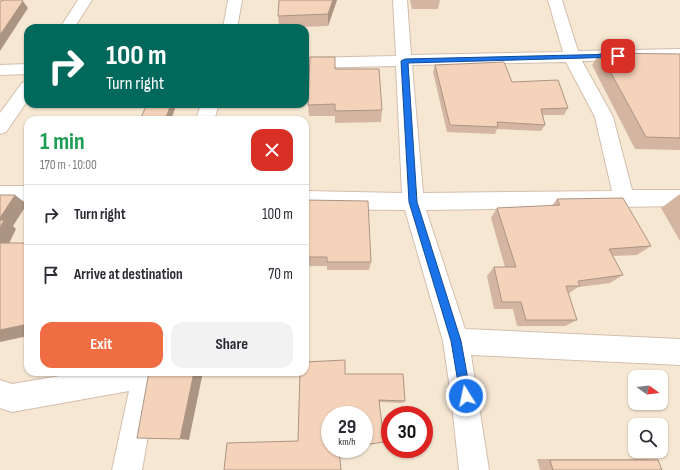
<!DOCTYPE html>
<html lang="en">
<head>
<meta charset="utf-8">
<style>
  body { margin:0; font-family:"Sofia Sans Condensed",sans-serif; background:#f2f2f3; color:#2b2b33; height:100vh; display:flex; flex-direction:column; font-size:15px; white-space:nowrap }
  * { box-sizing:border-box; margin:0 }
  p { font-size:13px; color:#7c7c81 }
  .icon { flex:none; width:22px; height:22px; fill:none; stroke:currentColor; stroke-width:2; stroke-linecap:round; stroke-linejoin:round }
  .map { position:relative; flex:1; overflow:hidden }
  .side { position:absolute; left:24px; top:116px; width:285px; height:260px; display:flex; flex-direction:column; background:#fff; border-radius:12px; box-shadow:0 1px 3px #0004 }
  .side>* { flex:none }
  .banner { position:absolute; left:24px; top:24px; width:285px; height:84px; border-radius:12px; box-shadow:0 1px 3px #0004; background:#00695c; color:#fff; overflow:hidden }
  .needle { width:26px; rotate:104deg }
  .fabs { position:absolute; left:628px; top:370px; display:grid; gap:8px }
  .fabs a { display:grid; place-items:center; width:40px; height:40px; border-radius:8px; background:#fff; box-shadow:0 1px 3px #0004; font-size:20px }
  .speed { position:absolute; left:321px; top:406px; display:flex; gap:8px; font-size:20px; font-weight:700; text-align:center }
  .speed>* { display:grid; place-content:center; width:52px; height:52px; border-radius:50%; background:#fff; box-shadow:0 1px 3px #0004; line-height:1 }
  .speed small { font-size:10px; font-weight:400 }
  .speed .limit { border:6px solid #d22; background:#fff; color:#111 }
  .pin { position:absolute; display:grid; place-items:center; width:34px; height:34px; color:#fff; margin:-17px; border-radius:8px; box-shadow:0 2px 6px #0006 }
  .me { position:absolute; width:44px; margin:-22px; rotate:350deg; stroke-linejoin:round; filter:drop-shadow(0 0 3px #0008) }
  .turn { display:flex; align-items:center; gap:14px; height:84px; padding:0 16px; font-size:18px }
  .turn .icon { width:52px; height:52px; stroke-width:2.5 }
  .turn b { display:block; font-size:28px; line-height:34px }
  .round { display:grid; place-items:center; flex:none; width:42px; height:42px; border-radius:12px; background:#f2f2f3 }
  .overview { display:flex; align-items:center; justify-content:space-between; height:68px; padding:0 16px }
  h1 { font-size:24px; font-weight:700; line-height:30px; color:#1e9e55 }
  .cta { display:flex; gap:8px; margin-top:auto; padding:8px 16px }
  .cta a { flex:1; height:46px; border-radius:12px; background:#f06c42; color:#fff; font-size:16px; font-weight:700; line-height:46px; text-align:center }
  .cta a+a { background:#f2f2f3; color:#2b2b33 }
  ul { padding:0; list-style:none }
  li { display:flex; align-items:center; gap:12px; height:60px; padding:0 16px; border-top:1px solid #e1e1e2 }
  li div { flex:1 }
  li b { display:block; font-size:15px }
  li em { font-style:normal }
  .map>svg:first-child { display:block }
  .residential { fill:#f6e7d3; fill-rule:evenodd }
  .lines { fill:none; stroke-linecap:round; stroke-linejoin:round }
  .minor-casing { stroke:#d3bead; stroke-width:2 }
  .minor { fill:#fff; fill-rule:evenodd }
  .wall { fill:#d3b5a1 }
  .shaded-wall { fill:#ac9483 }
  .building { fill:#f5d3bb; stroke:#ac9483 }
  .route { fill:#1a73e8; stroke:#114b97 }
</style>
</head>
<body>
<div class="map">
<svg width="680" height="470" viewBox="0 0 680 470">
  <rect width="100%" height="100%" fill="#fef5e5"/>
  <!-- residential -->
  <path class="residential" d="M 0,0 L 680,0 L 680,470 L 0,470 ZM 28,28 L 305,28 L 305,104 L 28,104 ZM 28,120 L 305,120 L 305,372 L 28,372 ZM 635,377 L 661,377 L 661,403 L 635,403 ZM 330,415 L 364,415 L 364,449 L 330,449 ZM 390,415 L 424,415 L 424,449 L 390,449 ZM 635,425 L 661,425 L 661,451 L 635,451 Z"/>
  <g class="lines">
    <defs>
      <g id="minor">
        <path d="M 78,0 L 92,0 L 74,28 L 60,28 Z"/>
        <path d="M 228,0 L 242,0 L 237,28 L 223,28 Z"/>
        <path d="M 393,0 L 407,0 L 411,55 L 563,52 L 548,0 L 562,0 L 578,51 L 680,49 L 680,59 L 582,61 L 613,117 L 632,190 L 680,190 L 680,206 L 426,210 L 465,329 L 680,339 L 680,365 L 471,355 L 489,470 L 459,470 L 451,396 L 443,341 L 405,210 L 305,209 L 305,191 L 402,193 L 396,66 L 305,68 L 305,58 L 396,56 ZM 566,62 L 595,117 L 612,191 L 423,193 L 412,65 Z"/>
        <path d="M 28,64 L 28,74 L 0,75 L 0,65 Z"/>
        <path d="M 28,81 L 28,100 L 6,132 L 0,134 L 0,113 L 22,83 Z"/>
        <path d="M 201,104 L 219,104 L 214,120 L 196,120 Z"/>
        <rect x="0" y="186" width="28" height="16"/>
        <path d="M 84,372 L 159,372 L 142,470 L 112,470 L 129,391 L 12,412 L 0,408 L 0,380 L 12,384 Z"/>
      </g>
    </defs>
    <!-- minor casing -->
    <use href="#minor" class="minor-casing"/>
    <!-- minor -->
    <use href="#minor" class="minor"/>
  </g>
  <!-- wall -->
  <g class="wall">
    <path d="M 337,0 L 328,26 L 279,28 L 278,16 Z"/>
    <path d="M 410,0 L 440,0 L 438,9 L 412,9 Z"/>
    <path d="M 600,53 L 680,54 L 680,150 L 635,149 L 592,65 Z"/>
    <path d="M 435,65 L 512,82 L 568,108 L 564,115 L 543,115 L 545,125 L 541,131 L 497,129 L 495,134 L 447,132 L 433,72 Z"/>
    <path d="M 335,69 L 382,110 L 381,122 L 335,123 L 335,116 L 309,116 L 308,105 Z"/>
    <path d="M 680,194 L 680,241 L 661,208 Z"/>
    <path d="M 557,199 L 651,246 L 637,255 L 613,256 L 623,275 L 610,283 L 578,287 L 568,294 L 577,320 L 565,326 L 517,326 L 513,309 L 494,309 L 487,276 L 494,267 L 505,267 L 491,218 L 497,208 L 552,206 Z"/>
    <path d="M 305,200 L 371,262 L 369,270 L 327,270 L 327,266 L 305,266 Z"/>
    <path d="M 345,374 L 405,401 L 402,403 L 379,402 L 298,441 Z"/>
    <path d="M 537,459 L 638,459 L 658,460 L 662,470 L 540,470 Z"/>
  </g>
  <!-- shaded-wall -->
  <g class="shaded-wall">
    <path d="M 333,0 L 337,0 L 328,26 L 328,14 Z"/>
    <path d="M 23,1 L 28,8 L 0,51 L 0,35 Z"/>
    <path d="M 171,104 L 175,104 L 176,106 L 171,120 L 165,120 Z"/>
    <path d="M 15,195 L 27,204 L 13,226 L 16,229 L 0,262 L 0,218 Z"/>
    <path d="M 28,324 L 28,336 L 0,342 L 0,330 Z"/>
    <path d="M 194,372 L 203,372 L 189,440 L 180,439 Z"/>
  </g>
  <!-- building -->
  <g class="building">
    <path d="M 3,0 L 22,0 L 23,1 L 0,35 L 0,1 L 2,1 Z"/>
    <path d="M 279,0 L 333,0 L 328,14 L 278,16 Z"/>
    <path d="M 600,53 L 680,54 L 680,138 L 646,137 Z"/>
    <path d="M 310,57 L 335,57 L 335,69 L 379,69 L 382,110 L 335,111 L 335,104 L 308,105 Z"/>
    <path d="M 504,62 L 512,82 L 558,80 L 568,108 L 541,109 L 545,125 L 497,122 L 498,127 L 450,125 L 435,65 Z"/>
    <path d="M 147,104 L 171,104 L 165,120 L 140,120 Z"/>
    <path d="M 0,195 L 15,195 L 0,218 Z"/>
    <path d="M 623,198 L 651,246 L 609,249 L 623,275 L 578,281 L 580,286 L 566,286 L 577,320 L 526,320 L 521,302 L 502,302 L 494,267 L 516,267 L 497,208 L 560,205 L 557,199 Z"/>
    <path d="M 305,200 L 368,201 L 371,262 L 327,262 L 327,257 L 305,257 Z"/>
    <path d="M 0,220 L 4,220 L 0,228 Z"/>
    <path d="M 0,243 L 28,243 L 28,324 L 0,330 Z"/>
    <path d="M 345,360 L 345,374 L 403,374 L 405,401 L 379,400 L 384,442 L 364,445 L 364,415 L 330,415 L 330,449 L 339,449 L 341,470 L 224,470 L 227,443 L 298,441 L 300,372 L 305,372 L 305,362 Z"/>
    <path d="M 149,372 L 194,372 L 180,439 L 137,438 Z"/>
    <path d="M 550,460 L 658,460 L 662,470 L 553,470 Z"/>
  </g>
  <!-- route -->
  <path class="route" d="M 618,54 L 621,54 L 621,57 L 408,63 L 417,202 L 461,341 L 471,396 L 470,400 L 466,401 L 461,400 L 451,341 L 409,202 L 401,61 L 405,59 Z"/>
</svg>
<div class="fabs">
<a><svg class="needle" viewBox="-14 -14 28 28"><path d="M0-13l5 13h-10z" fill="#e53935"/><path d="M0 13l5-13h-10z" fill="#7c7c81"/></svg></a>
<a><svg class="icon" aria-label="search" viewBox="0 0 24 24"><circle cx="10" cy="10" r="6"/><path d="M15 15l6 6"/></svg></a>
</div>
<div class="speed"><div>29<small>km/h</small></div><div class="limit">30</div></div>
<div class="pin" style="left:618px;top:56px;background:#d93025"><svg class="icon" aria-label="arrive" viewBox="0 0 24 24"><path d="M6 21V4h12l-3 4 3 4H6"/></svg></div>
<svg class="me" style="left:466px;top:396px" viewBox="-20 -20 40 40"><circle r="17" fill="#1a73e8" stroke="#fff" stroke-width="3"/><path d="M0-11L8 9 0 5-8 9z" fill="#fff"/></svg>
<div class="banner">
<div class="turn"><svg class="icon" aria-label="right" viewBox="0 0 24 24"><path d="M7 20v-9h11M14 6l5 5-5 5"/></svg><div><b>100 m</b>Turn right</div></div>
</div>
<section class="side">
<div class="overview"><div><h1>1 min</h1><p>170 m · 10:00</p></div><a class="round" style="background:#d93025;color:#fff"><svg class="icon" aria-label="close" viewBox="0 0 24 24"><path d="M6 6l12 12M18 6L6 18"/></svg></a></div>
<ul>
<li><svg class="icon" aria-label="right" viewBox="0 0 24 24"><path d="M7 20v-9h11M14 6l5 5-5 5"/></svg><div><b>Turn right</b></div><em>100 m</em></li>
<li><svg class="icon" aria-label="arrive" viewBox="0 0 24 24"><path d="M6 21V4h12l-3 4 3 4H6"/></svg><div><b>Arrive at destination</b></div><em>70 m</em></li>
</ul>
<div class="cta"><a>Exit</a><a>Share</a></div>
</section>
</div>
</body>
</html>
